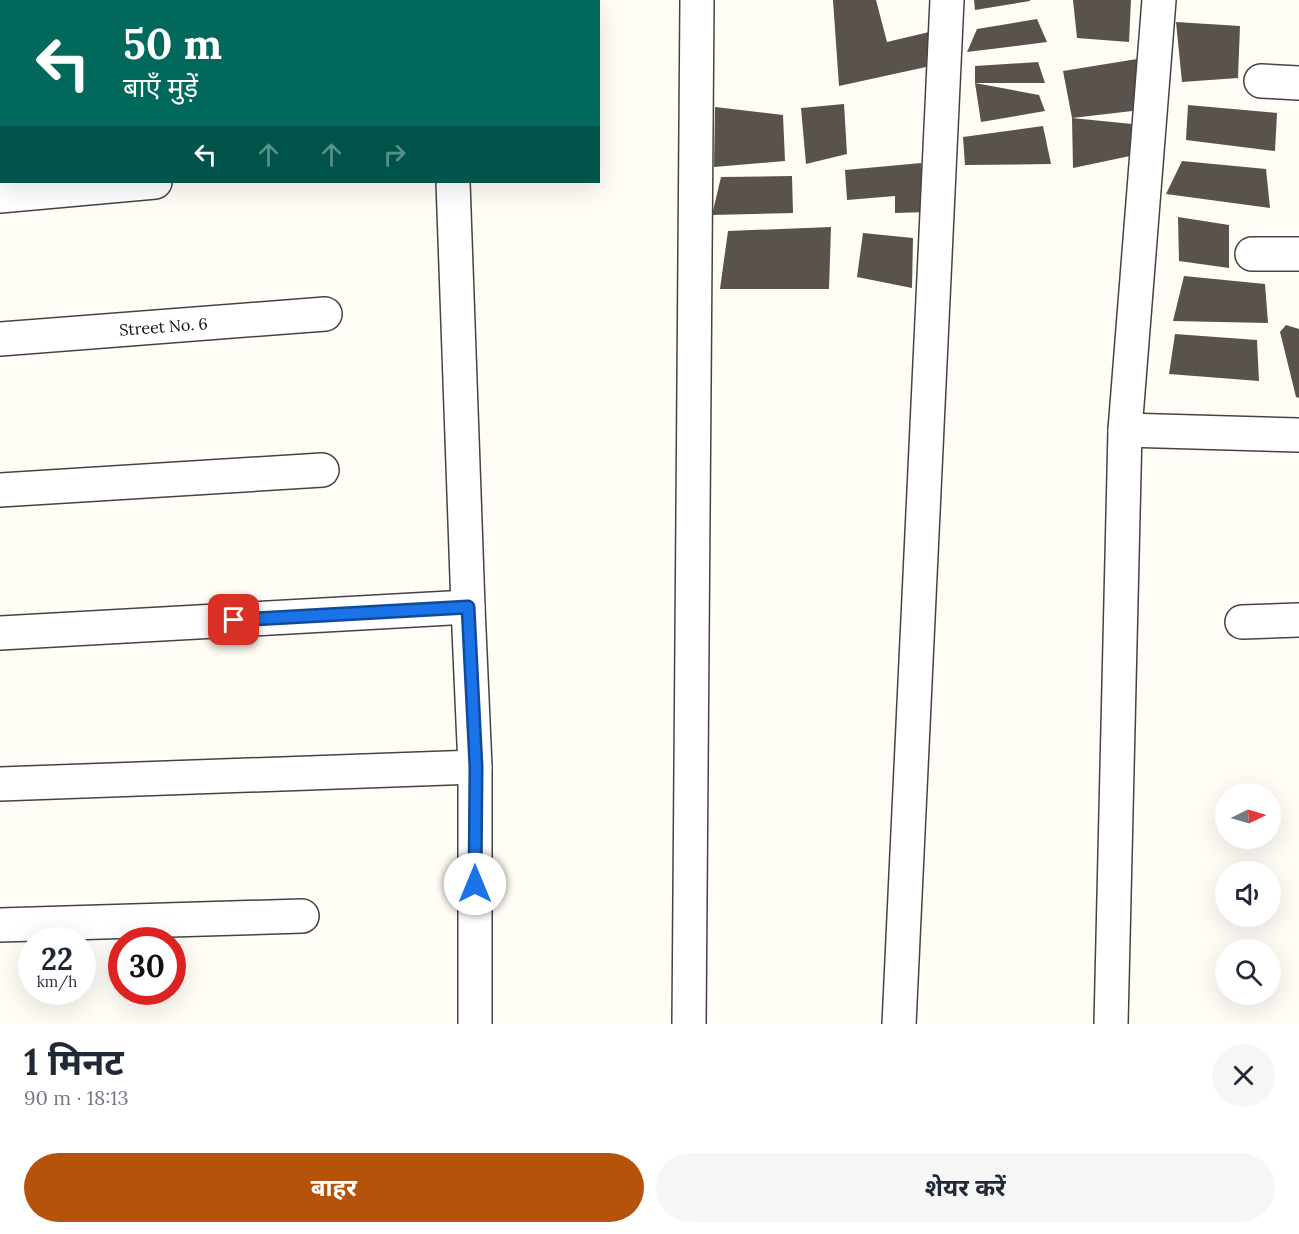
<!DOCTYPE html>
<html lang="hi">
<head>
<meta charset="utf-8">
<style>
  body { margin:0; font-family:Lora,"Noto Sans Devanagari",serif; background:#f6f6f7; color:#1f2937; height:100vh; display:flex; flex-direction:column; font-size:22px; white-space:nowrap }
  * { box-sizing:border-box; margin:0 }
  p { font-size:20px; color:#747a83 }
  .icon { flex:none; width:33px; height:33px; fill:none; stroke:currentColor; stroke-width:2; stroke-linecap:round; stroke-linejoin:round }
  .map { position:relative; height:1024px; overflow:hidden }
  .details { display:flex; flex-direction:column; background:#fff; flex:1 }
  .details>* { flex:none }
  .banner { position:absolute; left:0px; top:0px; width:600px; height:183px; box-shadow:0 6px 24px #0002; background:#00695c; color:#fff; overflow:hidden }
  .needle { width:39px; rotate:85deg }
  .fabs { position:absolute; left:1215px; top:783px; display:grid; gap:12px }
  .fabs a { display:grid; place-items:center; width:66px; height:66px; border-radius:50%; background:#fff; box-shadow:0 6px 24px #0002; font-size:30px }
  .speed { position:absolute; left:18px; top:927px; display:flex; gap:12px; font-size:30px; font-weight:700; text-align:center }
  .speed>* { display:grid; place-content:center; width:78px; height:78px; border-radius:50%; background:#fff; box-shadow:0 6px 24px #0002; line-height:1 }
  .speed small { font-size:15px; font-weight:400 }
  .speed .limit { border:9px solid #d22; background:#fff; color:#111 }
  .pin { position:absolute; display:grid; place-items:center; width:51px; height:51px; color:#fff; margin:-26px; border-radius:12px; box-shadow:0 3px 9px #0006 }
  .me { position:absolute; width:66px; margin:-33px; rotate:0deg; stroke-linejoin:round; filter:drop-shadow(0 0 4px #0008) }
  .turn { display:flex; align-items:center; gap:21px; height:126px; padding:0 24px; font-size:27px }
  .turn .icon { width:78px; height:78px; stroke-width:2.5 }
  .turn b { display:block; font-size:42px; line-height:51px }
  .lanes { display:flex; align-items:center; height:57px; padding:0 24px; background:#0003; justify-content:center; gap:30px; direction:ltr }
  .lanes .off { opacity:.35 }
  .round { display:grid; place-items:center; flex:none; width:63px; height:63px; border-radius:32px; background:#f6f6f7 }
  .head { display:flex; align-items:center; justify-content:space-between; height:102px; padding:0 24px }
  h1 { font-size:36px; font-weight:700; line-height:45px }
  .primary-button { display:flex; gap:12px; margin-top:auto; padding:12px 24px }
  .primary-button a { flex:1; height:69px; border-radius:36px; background:#b45309; color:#fff; font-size:24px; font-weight:700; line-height:69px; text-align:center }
  .primary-button a+a { background:#f6f6f7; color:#1f2937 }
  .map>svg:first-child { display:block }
  .building { fill:#5a524d }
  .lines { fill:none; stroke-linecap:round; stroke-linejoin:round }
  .minor-casing { stroke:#444; stroke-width:36 }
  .minor { stroke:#fff; stroke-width:33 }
  .route-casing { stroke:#114b97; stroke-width:15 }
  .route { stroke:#1a73e8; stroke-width:10 }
  .labels { text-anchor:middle; stroke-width:6; stroke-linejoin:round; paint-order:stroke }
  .street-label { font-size:16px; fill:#111; stroke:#fff }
</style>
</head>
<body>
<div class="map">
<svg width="1299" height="1024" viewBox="0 0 1299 1024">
  <rect width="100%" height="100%" fill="#fffdf5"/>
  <!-- building -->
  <g class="building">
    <path d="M 833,0 L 876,0 L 887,42 L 929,32 L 926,67 L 839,86 Z"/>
    <path d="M 974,0 L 1030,0 L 1030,1 L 975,10 Z"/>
    <path d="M 1073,0 L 1131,0 L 1129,42 L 1077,38 Z"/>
    <path d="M 1037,19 L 1047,42 L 967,52 L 977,29 Z"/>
    <path d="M 1176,22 L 1240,26 L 1238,78 L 1182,82 Z"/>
    <path d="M 1137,59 L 1141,110 L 1072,118 L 1063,71 Z"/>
    <path d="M 1038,62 L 1045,83 L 975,83 L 975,66 Z"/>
    <path d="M 975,83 L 1039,95 L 1045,111 L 981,122 Z"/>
    <path d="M 844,104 L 847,154 L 806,164 L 801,108 Z"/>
    <path d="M 1188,105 L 1277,113 L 1275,151 L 1186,140 Z"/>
    <path d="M 715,107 L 783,115 L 785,161 L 714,167 Z"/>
    <path d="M 1072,118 L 1132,124 L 1130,156 L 1073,168 Z"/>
    <path d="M 1043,126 L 1051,164 L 965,165 L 963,137 Z"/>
    <path d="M 1182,161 L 1266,169 L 1270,208 L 1166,194 Z"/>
    <path d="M 921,163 L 927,212 L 895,213 L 895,196 L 847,200 L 845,170 Z"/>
    <path d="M 792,176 L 793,213 L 712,215 L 721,177 Z"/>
    <path d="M 1178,217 L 1229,225 L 1229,268 L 1179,261 Z"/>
    <path d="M 831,227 L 829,289 L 720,289 L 728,231 Z"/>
    <path d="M 863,233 L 913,238 L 912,288 L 857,277 Z"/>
    <path d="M 1184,276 L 1265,284 L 1268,323 L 1173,321 Z"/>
    <path d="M 1286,325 L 1299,329 L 1299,398 L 1296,397 L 1280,332 Z"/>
    <path d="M 1175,334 L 1257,340 L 1259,381 L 1169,374 Z"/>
  </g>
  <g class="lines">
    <defs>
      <g id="minor">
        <path d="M 45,0 L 45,2"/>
        <path d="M 247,0 L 248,2"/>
        <path d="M 444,0 L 444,2"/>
        <path d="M 1261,81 L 1299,83"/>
        <path d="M 453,182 L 468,607 L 475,767 L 475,1024"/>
        <path d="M 0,196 L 155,182"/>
        <path d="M 1252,254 L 1299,254"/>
        <path id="s1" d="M 0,339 L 325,314"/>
        <path d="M 1125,430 L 1299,435"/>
        <path d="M 0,490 L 322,470"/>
        <path d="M 1242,622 L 1299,620"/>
        <path d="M 0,633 L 468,607"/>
        <path d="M 0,784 L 475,767"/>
        <path d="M 0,925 L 302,916"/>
        <path d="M 689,1024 L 697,0"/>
        <path d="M 899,1024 L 947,0"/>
        <path d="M 1111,1024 L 1125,430 L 1159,0"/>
      </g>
    </defs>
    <!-- minor casing -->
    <use href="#minor" class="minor-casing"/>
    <!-- minor -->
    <use href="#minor" class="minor"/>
  </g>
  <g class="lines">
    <defs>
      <path id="route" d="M 234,620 L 468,607 L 476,767 L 475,884"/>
    </defs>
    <!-- route casing -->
    <use href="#route" class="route-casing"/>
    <!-- route -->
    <use href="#route" class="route"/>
  </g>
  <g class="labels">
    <!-- street labels -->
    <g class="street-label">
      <text dy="6" stroke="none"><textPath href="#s1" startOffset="164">Street No. 6</textPath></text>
    </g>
  </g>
</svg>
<div class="fabs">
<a><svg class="needle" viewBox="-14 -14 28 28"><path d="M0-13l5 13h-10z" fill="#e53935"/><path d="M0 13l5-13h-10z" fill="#747a83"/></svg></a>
<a><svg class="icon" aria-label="sound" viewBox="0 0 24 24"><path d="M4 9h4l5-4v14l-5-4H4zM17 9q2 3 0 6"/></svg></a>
<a><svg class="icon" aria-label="search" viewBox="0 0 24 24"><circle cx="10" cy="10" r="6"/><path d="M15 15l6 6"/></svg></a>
</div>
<div class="speed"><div>22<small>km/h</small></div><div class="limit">30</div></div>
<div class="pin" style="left:234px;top:620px;background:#d93025"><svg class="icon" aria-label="arrive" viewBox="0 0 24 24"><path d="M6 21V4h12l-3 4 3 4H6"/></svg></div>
<svg class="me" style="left:475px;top:884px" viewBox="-20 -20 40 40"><circle r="19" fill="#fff"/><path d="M0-13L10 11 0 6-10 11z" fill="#1a73e8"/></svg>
<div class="banner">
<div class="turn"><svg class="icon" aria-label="left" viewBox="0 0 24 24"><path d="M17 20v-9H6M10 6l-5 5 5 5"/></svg><div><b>50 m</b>बाएँ मुड़ें</div></div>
<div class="lanes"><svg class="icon" aria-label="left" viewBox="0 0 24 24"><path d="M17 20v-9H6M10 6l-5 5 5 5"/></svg><svg class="icon off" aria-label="ahead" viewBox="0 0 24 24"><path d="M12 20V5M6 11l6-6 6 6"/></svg><svg class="icon off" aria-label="ahead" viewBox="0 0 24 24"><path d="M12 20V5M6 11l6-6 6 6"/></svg><svg class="icon off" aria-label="right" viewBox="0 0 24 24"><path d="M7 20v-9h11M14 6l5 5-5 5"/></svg></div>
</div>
</div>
<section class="details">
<div class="head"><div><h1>1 मिनट</h1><p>90 m · 18:13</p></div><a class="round"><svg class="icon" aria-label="close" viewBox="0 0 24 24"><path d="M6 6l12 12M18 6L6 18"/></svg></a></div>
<div class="primary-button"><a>बाहर</a><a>शेयर करें</a></div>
</section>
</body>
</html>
